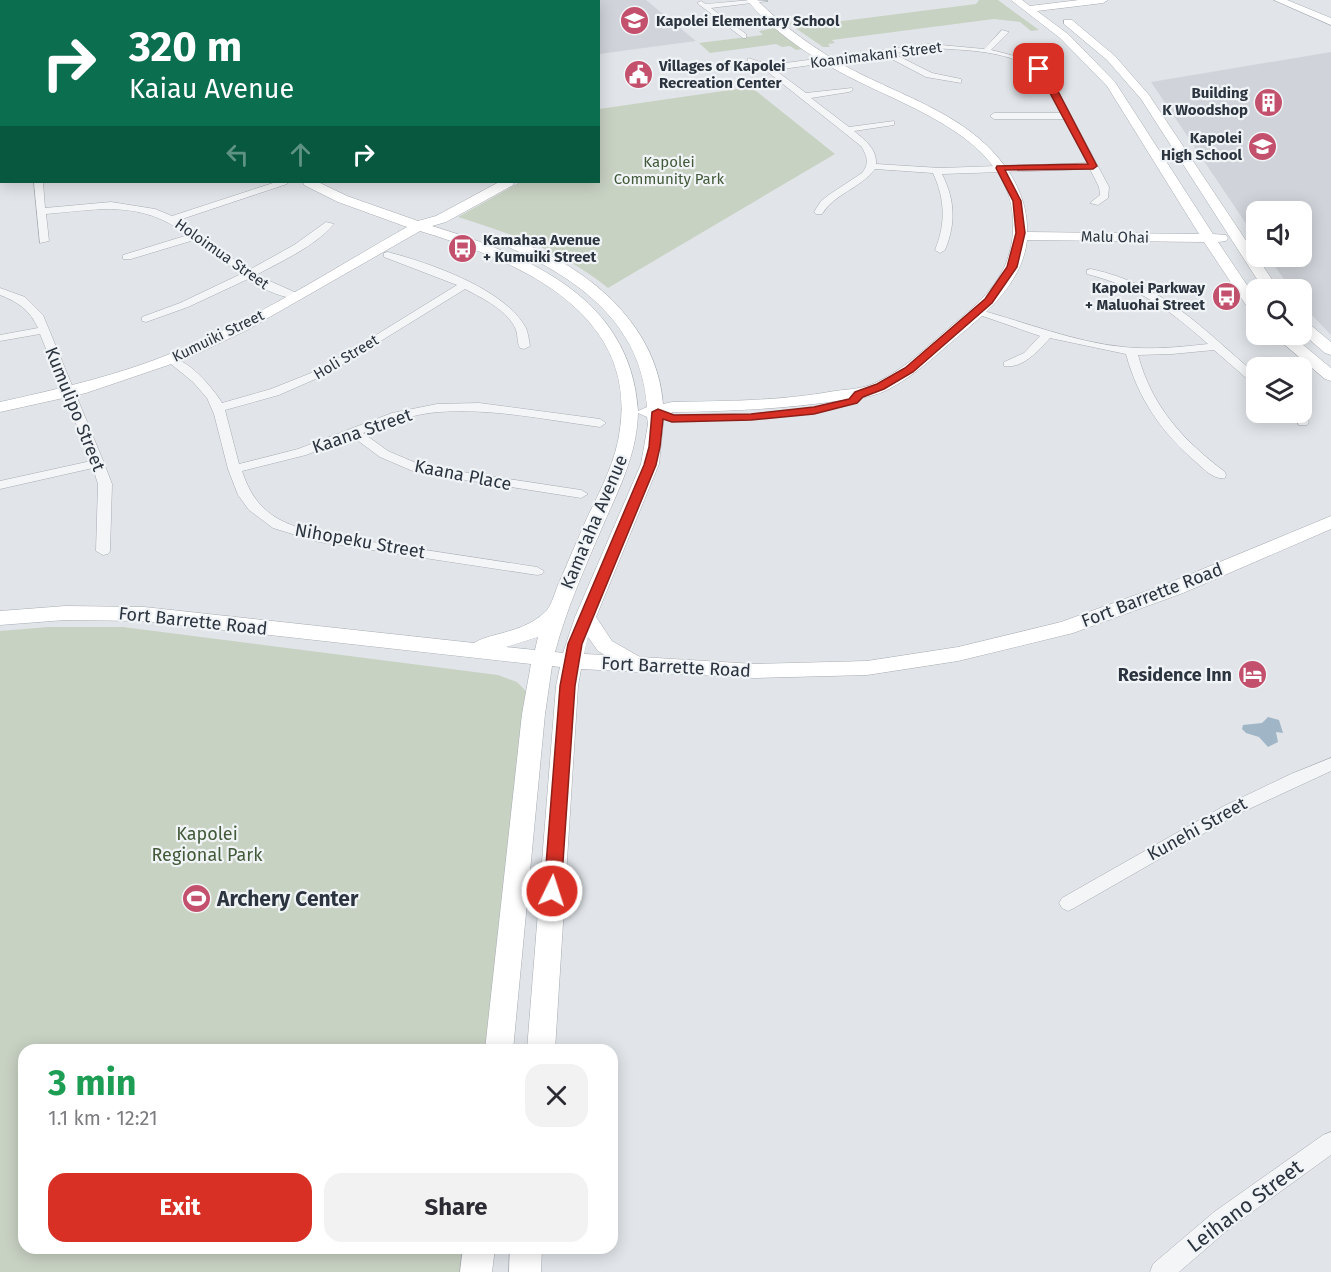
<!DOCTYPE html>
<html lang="en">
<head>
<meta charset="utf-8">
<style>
  body { margin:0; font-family:"Fira Sans",sans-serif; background:#f2f2f3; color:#2b2b33; height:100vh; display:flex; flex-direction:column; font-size:22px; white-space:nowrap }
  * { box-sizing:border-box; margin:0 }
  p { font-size:20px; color:#7c7c81 }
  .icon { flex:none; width:33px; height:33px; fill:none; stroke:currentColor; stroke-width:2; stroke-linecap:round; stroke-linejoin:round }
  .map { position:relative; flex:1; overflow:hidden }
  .sheet { position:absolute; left:18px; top:1044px; width:600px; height:210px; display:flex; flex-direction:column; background:#fff; border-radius:18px; box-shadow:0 3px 15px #0003 }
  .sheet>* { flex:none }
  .hud { position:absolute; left:0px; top:0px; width:600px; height:183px; box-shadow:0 3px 15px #0003; background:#0b6e4f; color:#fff; overflow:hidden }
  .fabs { position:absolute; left:1246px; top:201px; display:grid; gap:12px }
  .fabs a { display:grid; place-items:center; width:66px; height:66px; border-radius:12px; background:#fff; box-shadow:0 3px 15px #0003; font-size:30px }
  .pin { position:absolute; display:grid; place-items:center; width:51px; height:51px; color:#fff; margin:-26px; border-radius:12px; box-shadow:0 3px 9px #0006 }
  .me { position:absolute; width:66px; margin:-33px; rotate:4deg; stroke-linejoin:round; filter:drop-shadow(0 0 4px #0008) }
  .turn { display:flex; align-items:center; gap:21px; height:126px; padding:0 30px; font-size:27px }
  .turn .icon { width:78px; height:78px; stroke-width:2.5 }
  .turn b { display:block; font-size:42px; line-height:51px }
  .lanes { display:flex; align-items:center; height:57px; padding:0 30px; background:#0003; justify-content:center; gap:30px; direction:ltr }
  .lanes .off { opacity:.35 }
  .round { display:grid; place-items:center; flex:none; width:63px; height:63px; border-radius:18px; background:#f2f2f3 }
  .head { display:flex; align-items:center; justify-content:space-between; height:102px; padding:0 30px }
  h1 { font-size:36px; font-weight:700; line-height:45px; color:#1e9e55 }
  .cta { display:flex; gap:12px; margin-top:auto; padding:12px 30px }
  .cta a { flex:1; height:69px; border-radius:18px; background:#d93025; color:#fff; font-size:24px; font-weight:700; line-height:69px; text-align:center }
  .cta a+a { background:#f2f2f3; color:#2b2b33 }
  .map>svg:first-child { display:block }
  .built { fill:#d0d4da }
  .green { fill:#c8d2c3 }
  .water { fill:#a0b5c6 }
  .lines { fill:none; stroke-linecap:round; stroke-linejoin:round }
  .street-casing { stroke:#a7acb3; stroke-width:1 }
  .secondary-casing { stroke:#a7acb3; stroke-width:1 }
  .street { fill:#f4f5f7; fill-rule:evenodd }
  .secondary { fill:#fff; fill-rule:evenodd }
  .route { fill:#d93025; stroke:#8d1f18; stroke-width:1.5 }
  .labels { text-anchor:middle; stroke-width:4.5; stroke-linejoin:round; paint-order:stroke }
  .far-poi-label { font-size:15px; font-weight:bold; fill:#2b343f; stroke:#f1f4f6; text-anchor:start }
  .far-street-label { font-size:15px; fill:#2b343f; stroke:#f1f4f6 }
  .far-park-label { font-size:15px; fill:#435a3a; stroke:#f1f4f6 }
  .street-label { font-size:18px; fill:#2b343f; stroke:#f1f4f6 }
  .poi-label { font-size:18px; font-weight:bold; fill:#2b343f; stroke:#f1f4f6; text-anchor:end }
  .park-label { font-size:18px; fill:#435a3a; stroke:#f1f4f6 }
  .near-poi-label { font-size:21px; font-weight:bold; fill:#2b343f; stroke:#f1f4f6; text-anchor:start }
  .near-street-label { font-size:21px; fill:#2b343f; stroke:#f1f4f6 }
</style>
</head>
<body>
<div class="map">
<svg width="1331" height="1272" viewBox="0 0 1331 1272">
  <rect width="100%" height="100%" fill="#e1e5e9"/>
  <!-- built -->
  <g class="built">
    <path d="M 420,0 L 646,0 L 696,41 L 599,54 L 598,2 L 418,1 Z"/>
    <path d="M 1331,52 L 1331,335 L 1302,305 L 1302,290 L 1291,289 L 1268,257 L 1302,256 L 1302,212 L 1257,212 L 1257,240 L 1151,82 Z"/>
  </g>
  <!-- green -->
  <g class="green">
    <path d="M 979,0 L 998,0 L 1039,30 L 1031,31 L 1020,22 L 994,19 L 832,40 L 835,43 L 828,44 L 830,47 L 823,47 L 788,23 L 797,22 L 811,25 L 976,4 Z"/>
    <path d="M 774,28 L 803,49 L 796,50 L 790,46 L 782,47 L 776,44 L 710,53 L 699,43 L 763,35 L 759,31 Z"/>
    <path d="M 751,87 L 835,154 L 608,288 C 564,252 512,234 458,217 L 520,182 L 598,182 L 599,109 Z"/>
    <path d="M 48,627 L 123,627 L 498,675 L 517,682 L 526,691 L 490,1050 L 24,1050 L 24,1248 L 468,1248 L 465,1272 L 0,1272 L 0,631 Z"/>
  </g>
  <!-- water -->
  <path class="water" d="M 1268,717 L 1279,720 L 1283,733 L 1276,732 L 1278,742 L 1268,747 L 1259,737 L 1246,733 L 1242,729 L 1243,725 L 1262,723 Z"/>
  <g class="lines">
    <defs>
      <g id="street">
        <path d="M 751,0 L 768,1 L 711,8 L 746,34 L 746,38 L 743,38 L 697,3 L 701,1 L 706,4 Z"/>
        <path d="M 0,1 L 4,2 L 2,2 L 0,5 Z"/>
        <path d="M 1002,30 L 1009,32 L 991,50 C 1013,55 1031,60 1049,74 L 1109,187 L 1108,198 L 1098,205 L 1090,203 L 1100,195 L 1099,187 L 1090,169 L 942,174 C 955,200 956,223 945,250 L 940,253 L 935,250 C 946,223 945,199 933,173 L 875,169 C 860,189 835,193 822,214 L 816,214 L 814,212 L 821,201 L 830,194 L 862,173 C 870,163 867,156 861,146 L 764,69 L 748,62 L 748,58 L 770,65 L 930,44 L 984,49 ZM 930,48 C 963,50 1018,50 1041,76 C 1050,86 1055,102 1061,113 L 994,113 L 990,116 L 994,119 L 1064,119 L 1087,163 L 940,168 L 876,164 C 877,149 865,140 854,131 L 894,125 L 894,121 L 849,127 L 811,98 L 849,92 L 853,90 L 852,88 L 806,93 L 775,70 L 884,55 L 926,77 L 961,83 L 961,79 L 932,73 L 892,53 Z"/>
        <rect x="0" y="171" width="2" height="6"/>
        <path d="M 34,182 L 43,182 L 45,208 L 111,202 L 155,209 L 172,216 L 276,182 L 288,182 L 287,184 L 179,220 L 249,270 L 294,245 L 326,222 L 334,224 C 314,247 282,261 256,275 L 299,294 L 299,298 C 284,300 259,287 248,279 L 188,307 L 146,322 L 142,321 L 142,317 L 180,303 L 241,274 L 194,240 L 131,259 L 123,259 L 123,255 L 188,235 C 140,200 102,209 46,214 L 49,241 L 40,243 Z"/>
        <path d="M 388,252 C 429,263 504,288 526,328 C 528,333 529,340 530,346 L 524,349 L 520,348 C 517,343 518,336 516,330 C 509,311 482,298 465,289 L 329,373 L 279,395 L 225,410 L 239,464 L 298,449 L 392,413 L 437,404 L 479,403 L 600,419 L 606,423 L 600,427 C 547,420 492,408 439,412 C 412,414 388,423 363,433 L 388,451 L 423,466 L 581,490 L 588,494 L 581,498 L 415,472 L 380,457 L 353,437 L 306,455 L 242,471 C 256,513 279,523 320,534 L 537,567 L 544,571 L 542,574 L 537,575 L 319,542 L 273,528 L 249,510 L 238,495 L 228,469 L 214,414 L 207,398 L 193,382 L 166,360 L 168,358 C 185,355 214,389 222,403 L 271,389 L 321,369 L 457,285 L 384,257 L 384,253 Z"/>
        <path d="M 1091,269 C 1165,285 1201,328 1257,375 L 1257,385 L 1253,384 L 1214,350 L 1172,354 L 1138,355 C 1152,407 1183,440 1225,472 L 1226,475 L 1225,478 C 1214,480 1205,470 1197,463 C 1162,433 1138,399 1126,354 L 1050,338 C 1038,351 1023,369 1004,366 L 1004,362 L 1024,353 L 1040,336 L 971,312 L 976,309 C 1026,322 1073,342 1124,347 C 1152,350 1180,347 1208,344 C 1169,309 1138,287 1087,274 L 1087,270 Z"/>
        <path d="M 0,288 L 25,297 L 43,315 L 104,463 L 112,484 L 110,551 L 108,554 L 103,555 L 96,551 L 98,484 L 93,468 L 0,489 L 0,481 L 91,461 L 40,334 L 0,341 L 0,335 L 38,328 C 30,310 18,302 0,295 Z"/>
        <path d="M 1290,412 L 1302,412 L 1309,422 L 1307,425 L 1299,425 Z"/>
        <path d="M 1331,758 L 1331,771 L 1236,815 L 1074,908 L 1068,911 L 1062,908 L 1059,903 L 1062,898 L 1224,806 L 1291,774 Z"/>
        <path d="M 1331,1132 L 1331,1155 L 1230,1228 L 1179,1272 L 1150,1272 L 1153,1264 L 1214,1212 L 1323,1135 Z"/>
      </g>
      <g id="secondary">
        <path d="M 235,0 L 245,0 L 234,2 Z"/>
        <path d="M 251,0 L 261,0 L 250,2 Z"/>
        <path d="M 747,0 L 757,0 C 784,27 816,50 849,68 C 907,99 974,116 1011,175 C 1021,192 1028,212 1027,232 L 1199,234 L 1107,86 L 1060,38 L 1011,0 L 1022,0 L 1030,6 L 1079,0 L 1108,0 L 1103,3 L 1037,11 L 1068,34 L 1115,82 L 1213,234 L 1226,235 L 1228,238 L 1226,241 L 1218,242 L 1257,300 L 1257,316 L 1252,314 L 1204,242 L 1027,240 C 1023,278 994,306 967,329 C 942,349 919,373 891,388 C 875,397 860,398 843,400 C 786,409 731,411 674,412 L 664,415 L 659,464 L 596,617 L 612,641 L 640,657 L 755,664 L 867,661 L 958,647 L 1061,622 L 1169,583 L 1331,516 L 1331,529 L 1183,593 L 1073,633 L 958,661 L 867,675 L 755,678 L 581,669 L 578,686 L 555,1050 L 527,1050 L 556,686 L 560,667 L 552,666 L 545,714 L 513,1050 L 485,1050 L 522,714 L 531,664 L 144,621 L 65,620 L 0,625 L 0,611 L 65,606 L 144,607 L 474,643 C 480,639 488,637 495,635 C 514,630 533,625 547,610 C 552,604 555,592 558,585 C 568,563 577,540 587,518 C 601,489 616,461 620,429 C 637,309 512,259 420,231 L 247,330 L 186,359 L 86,393 L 0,412 L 0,402 C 59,389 119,375 175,352 C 256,319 331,270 407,227 L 338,202 L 304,185 L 303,182 L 318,182 L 347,196 L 418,221 L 436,216 L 499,182 L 514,182 L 513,185 L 446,222 L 432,226 C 527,255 631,297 638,411 L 647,407 C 641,319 573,276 500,243 L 498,240 L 500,237 C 511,234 524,243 534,248 C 598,276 658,331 663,404 L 672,402 C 727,401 781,401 835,391 C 851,389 864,389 879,381 C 910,366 935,339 962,317 C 990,294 1011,269 1013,231 C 1019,138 903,107 840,72 C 807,54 771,30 747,0 ZM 638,413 L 647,417 L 648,424 L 641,464 L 575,617 L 563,653 L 555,652 C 567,607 586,565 604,523 C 620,487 637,453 638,413 ZM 538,637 L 535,650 L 506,647 ZM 588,637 L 598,651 L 605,655 L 584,654 Z"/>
        <path d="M 1274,0 L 1287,0 L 1331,18 L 1331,25 Z"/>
        <rect x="0" y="15" width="2" height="6"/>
        <path d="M 1064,20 L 1072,20 L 1115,56 L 1149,95 L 1279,290 L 1264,290 L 1141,99 L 1107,60 L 1064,24 Z"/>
        <rect x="0" y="144" width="2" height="8"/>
        <path d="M 1302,320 L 1307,322 L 1331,342 L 1331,355 L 1325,353 L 1302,333 Z"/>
        <path d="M 1272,334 L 1290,334 L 1331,368 L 1331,381 L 1325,379 Z"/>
        <path d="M 463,1248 L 495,1248 L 492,1272 L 460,1272 Z"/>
        <path d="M 510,1248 L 542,1248 L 541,1272 L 509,1272 Z"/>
      </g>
    </defs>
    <!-- street casing -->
    <use href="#street" class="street-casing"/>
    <!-- secondary casing -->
    <use href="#secondary" class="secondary-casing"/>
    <!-- street -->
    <use href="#street" class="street"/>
    <!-- secondary -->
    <use href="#secondary" class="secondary"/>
  </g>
  <!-- route -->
  <path class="route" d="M 1036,67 L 1041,67 L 1050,76 L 1097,166 L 1093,169 L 1005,170 L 1021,201 L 1025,233 L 1017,267 L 992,303 L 913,372 L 884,389 L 863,397 L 857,403 L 814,414 L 751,420 L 672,422 L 663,419 L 660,447 L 656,465 L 582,644 L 575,686 L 561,891 L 558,896 L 552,898 L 547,896 L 544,891 L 560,686 L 568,644 L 644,465 L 649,447 L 652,412 L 658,409 L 674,415 L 751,414 L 814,407 L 849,399 L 855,392 L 877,384 L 905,368 L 985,299 L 1007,267 L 1016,233 L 1013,201 L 996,168 L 997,166 L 1088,164 Z"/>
  <!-- icons -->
  <defs>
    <symbol id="school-disc" viewBox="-11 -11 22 22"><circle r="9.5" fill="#c3516d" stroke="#f1f4f6"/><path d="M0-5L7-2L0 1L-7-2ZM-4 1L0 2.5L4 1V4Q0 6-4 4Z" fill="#fff"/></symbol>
    <symbol id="civic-disc" viewBox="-11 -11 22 22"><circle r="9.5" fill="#c3516d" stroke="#f1f4f6"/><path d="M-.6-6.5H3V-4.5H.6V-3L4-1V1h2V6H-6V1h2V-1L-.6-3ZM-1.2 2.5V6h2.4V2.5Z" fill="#fff"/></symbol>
    <symbol id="building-disc" viewBox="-11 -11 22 22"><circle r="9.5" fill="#c3516d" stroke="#f1f4f6"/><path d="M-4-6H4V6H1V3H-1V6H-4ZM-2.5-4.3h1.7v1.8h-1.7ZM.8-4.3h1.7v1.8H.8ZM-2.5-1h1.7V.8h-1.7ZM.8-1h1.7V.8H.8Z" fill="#fff"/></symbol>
    <symbol id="bus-disc" viewBox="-11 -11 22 22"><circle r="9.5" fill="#c3516d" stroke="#f1f4f6"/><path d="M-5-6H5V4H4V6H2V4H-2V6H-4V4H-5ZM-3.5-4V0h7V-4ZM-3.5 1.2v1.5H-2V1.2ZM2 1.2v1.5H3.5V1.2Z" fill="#fff"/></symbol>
    <symbol id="hotel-disc" viewBox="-11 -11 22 22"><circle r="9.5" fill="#c3516d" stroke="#f1f4f6"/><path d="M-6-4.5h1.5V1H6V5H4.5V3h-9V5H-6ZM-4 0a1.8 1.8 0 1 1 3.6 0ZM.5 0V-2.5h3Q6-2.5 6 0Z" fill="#fff"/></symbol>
    <symbol id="stadium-disc" viewBox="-11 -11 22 22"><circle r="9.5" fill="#c3516d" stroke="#f1f4f6"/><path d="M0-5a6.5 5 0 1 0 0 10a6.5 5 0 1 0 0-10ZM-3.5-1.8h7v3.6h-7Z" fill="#fff"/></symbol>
  </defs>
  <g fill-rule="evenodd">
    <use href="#school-disc" x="618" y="4" width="33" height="33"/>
    <use href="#civic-disc" x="622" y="58" width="33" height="33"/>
    <use href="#building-disc" x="1252" y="86" width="33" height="33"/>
    <use href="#school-disc" x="1246" y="130" width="33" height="33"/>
    <use href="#bus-disc" x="446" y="232" width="33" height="33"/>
    <use href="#bus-disc" x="1210" y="280" width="33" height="33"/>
    <use href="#hotel-disc" x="1236" y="658" width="33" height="33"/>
    <use href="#stadium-disc" x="180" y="882" width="33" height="33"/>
  </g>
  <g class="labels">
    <!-- far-poi labels -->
    <g class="far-poi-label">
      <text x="656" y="26">Kapolei Elementary School</text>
      <text x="659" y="71">Villages of Kapolei<tspan x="659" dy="17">Recreation Center</tspan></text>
      <text x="1248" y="98" text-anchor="end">Building<tspan x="1248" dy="17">K Woodshop</tspan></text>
      <text x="1242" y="143" text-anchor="end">Kapolei<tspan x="1242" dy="17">High School</tspan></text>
      <text x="483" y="245">Kamahaa Avenue<tspan x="483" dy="17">+ Kumuiki Street</tspan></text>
      <text x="1205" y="293" text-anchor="end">Kapolei Parkway<tspan x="1205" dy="17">+ Maluohai Street</tspan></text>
    </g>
    <!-- far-street labels -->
    <g class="far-street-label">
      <text transform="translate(876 55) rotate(-7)" y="5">Koanimakani Street</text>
      <text transform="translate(1115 237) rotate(1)" y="5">Malu Ohai</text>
      <text transform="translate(222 254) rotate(35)" y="5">Holoimua Street</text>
      <text transform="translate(218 336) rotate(-26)" y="5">Kumuiki Street</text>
      <text transform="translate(346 357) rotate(-31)" y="5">Holi Street</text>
    </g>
    <!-- far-park labels -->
    <g class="far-park-label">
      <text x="669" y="167">Kapolei<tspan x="669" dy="17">Community Park</tspan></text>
    </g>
    <!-- street labels -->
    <g class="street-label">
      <text transform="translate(75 409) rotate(68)" y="6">Kumulipo Street</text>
      <text transform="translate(362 431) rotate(-19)" y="6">Kaana Street</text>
      <text transform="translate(463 475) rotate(11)" y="6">Kaana Place</text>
      <text transform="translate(594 522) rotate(-67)" y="6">Kama'aha Avenue</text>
      <text transform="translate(360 541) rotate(10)" y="6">Nihopeku Street</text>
      <text transform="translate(1152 595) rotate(-21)" y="6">Fort Barrette Road</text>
      <text transform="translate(193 621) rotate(6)" y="6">Fort Barrette Road</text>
      <text transform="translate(676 667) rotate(3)" y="6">Fort Barrette Road</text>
      <text transform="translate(1197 829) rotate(-29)" y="6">Kunehi Street</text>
    </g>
    <!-- poi labels -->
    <g class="poi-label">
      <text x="1232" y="681">Residence Inn</text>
    </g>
    <!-- park labels -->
    <g class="park-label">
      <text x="207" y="840">Kapolei<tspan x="207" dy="21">Regional Park</tspan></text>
    </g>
    <!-- near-poi labels -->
    <g class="near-poi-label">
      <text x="217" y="906">Archery Center</text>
    </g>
    <!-- near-street labels -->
    <g class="near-street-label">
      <text transform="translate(1245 1206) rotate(-37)" y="7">Leihano Street</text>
    </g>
  </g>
</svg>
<div class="fabs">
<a><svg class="icon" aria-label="sound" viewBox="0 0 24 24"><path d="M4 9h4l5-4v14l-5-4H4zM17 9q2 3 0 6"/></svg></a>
<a><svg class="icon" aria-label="search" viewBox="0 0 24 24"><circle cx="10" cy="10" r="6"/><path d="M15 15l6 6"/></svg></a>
<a><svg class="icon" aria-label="layers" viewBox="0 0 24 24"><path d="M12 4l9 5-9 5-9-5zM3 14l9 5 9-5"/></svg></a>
</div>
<div class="pin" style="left:1039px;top:69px;background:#d93025"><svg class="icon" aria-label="arrive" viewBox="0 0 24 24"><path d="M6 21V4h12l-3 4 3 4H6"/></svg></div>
<svg class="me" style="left:552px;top:891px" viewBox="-20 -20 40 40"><circle r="17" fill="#d93025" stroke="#fff" stroke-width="3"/><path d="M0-11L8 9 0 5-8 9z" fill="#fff"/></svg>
<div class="hud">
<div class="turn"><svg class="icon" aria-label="right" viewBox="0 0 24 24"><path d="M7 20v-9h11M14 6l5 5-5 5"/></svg><div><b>320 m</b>Kaiau Avenue</div></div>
<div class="lanes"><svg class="icon off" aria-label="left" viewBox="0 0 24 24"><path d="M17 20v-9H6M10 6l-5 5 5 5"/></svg><svg class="icon off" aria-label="ahead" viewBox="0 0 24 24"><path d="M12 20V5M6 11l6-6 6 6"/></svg><svg class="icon" aria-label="right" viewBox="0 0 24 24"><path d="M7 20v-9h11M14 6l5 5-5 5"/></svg></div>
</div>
<section class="sheet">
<div class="head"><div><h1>3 min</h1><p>1.1 km · 12:21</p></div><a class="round"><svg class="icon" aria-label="close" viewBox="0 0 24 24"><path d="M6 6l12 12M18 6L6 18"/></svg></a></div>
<div class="cta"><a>Exit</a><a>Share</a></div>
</section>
</div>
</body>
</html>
